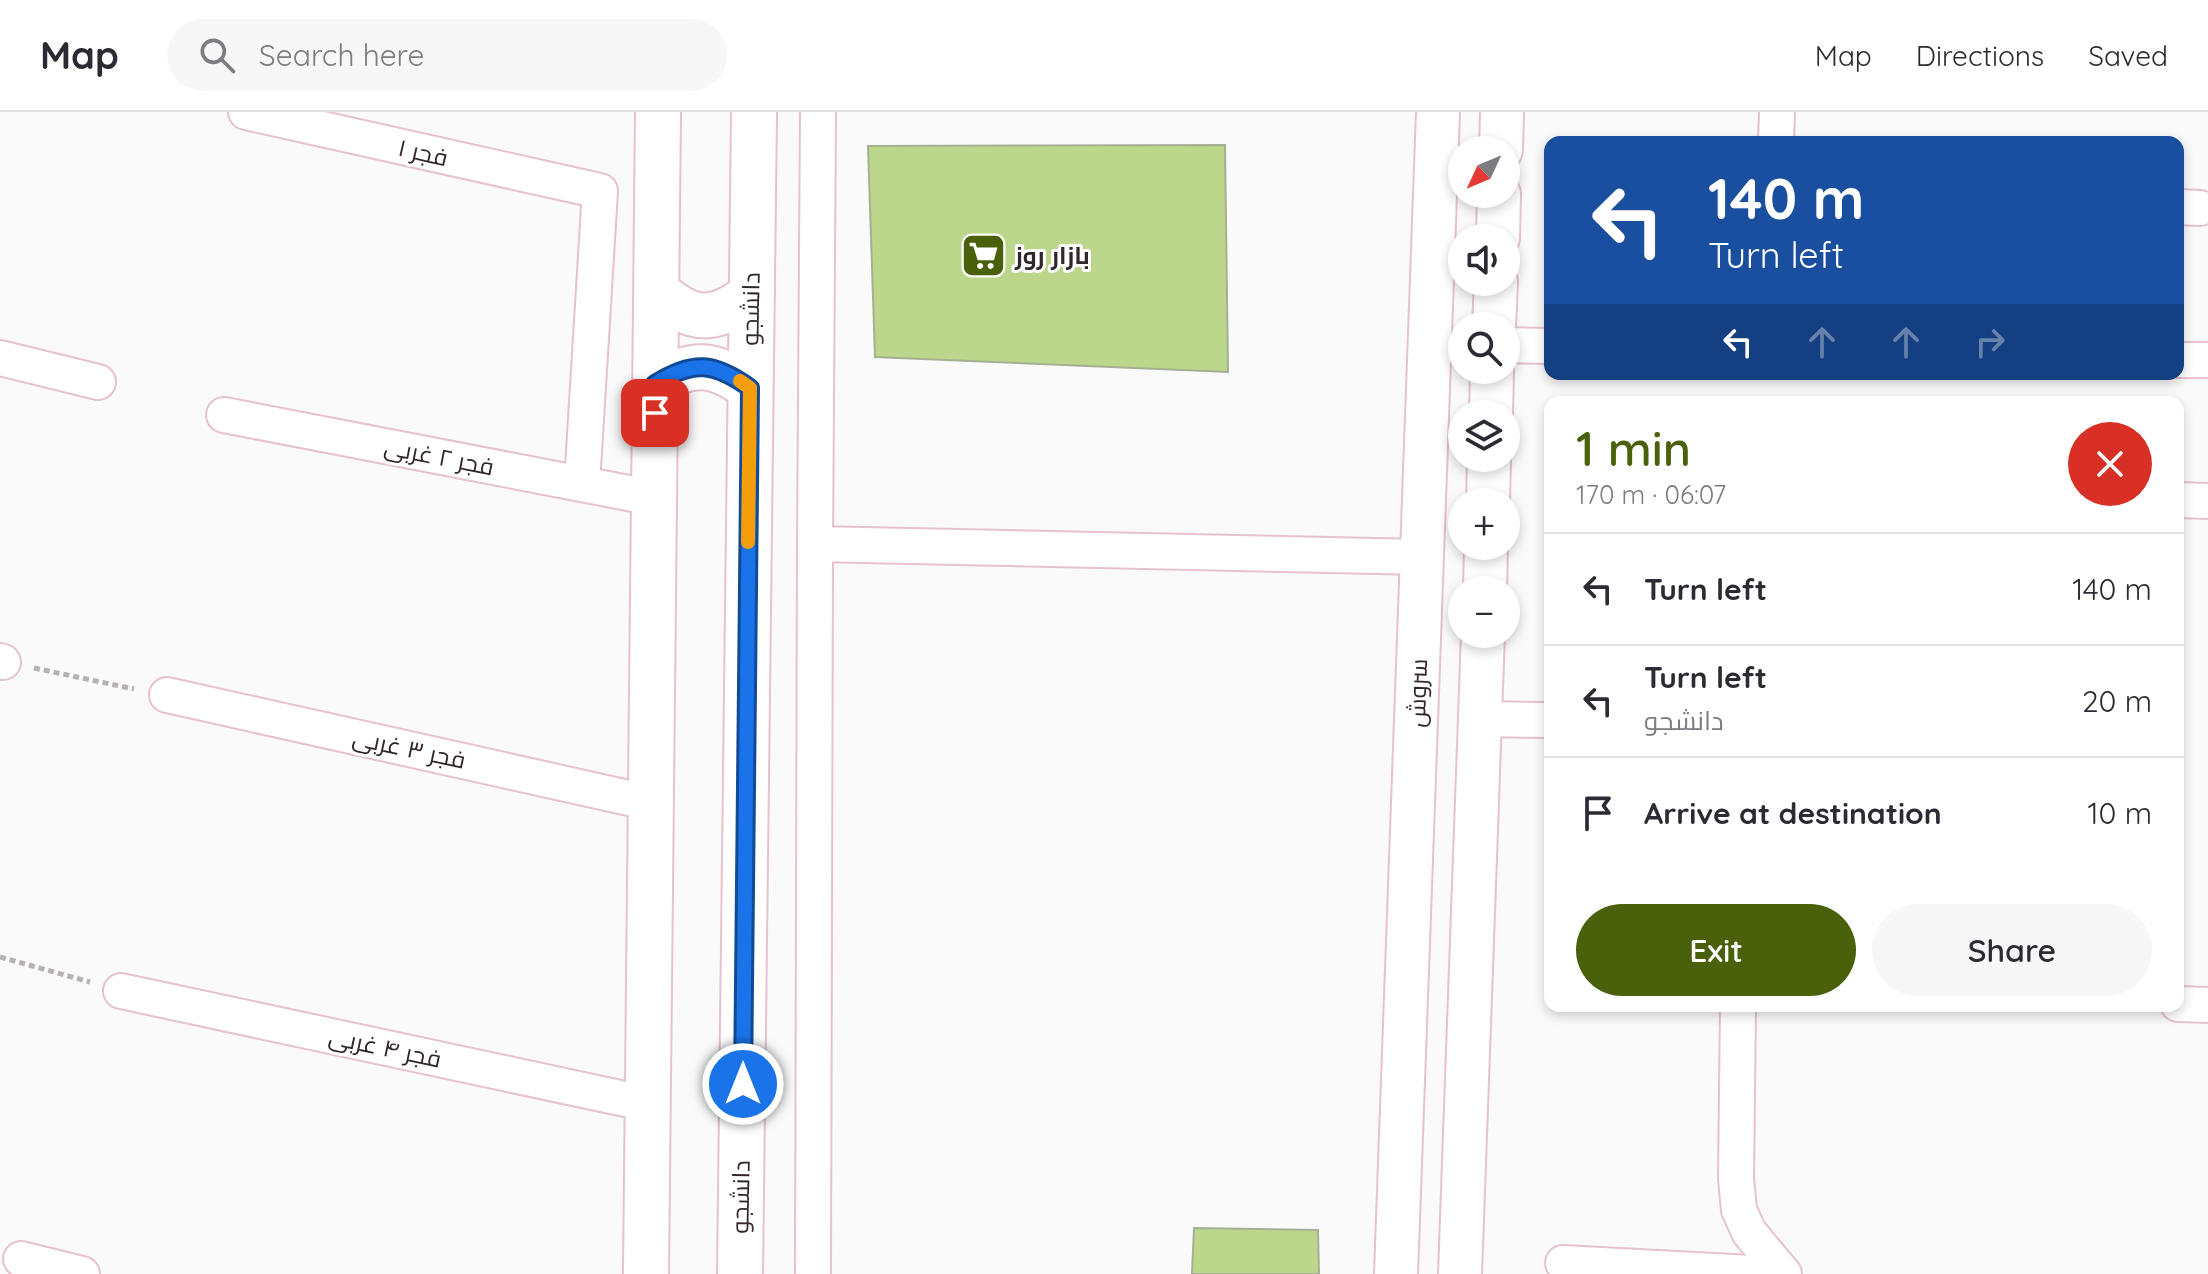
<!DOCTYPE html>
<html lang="en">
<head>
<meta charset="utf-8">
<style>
  body { margin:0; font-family:Quicksand,Cairo,sans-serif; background:#f7f7f7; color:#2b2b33; height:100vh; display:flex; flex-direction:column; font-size:30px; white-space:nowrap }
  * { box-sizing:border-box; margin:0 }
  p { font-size:26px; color:#7c7c81 }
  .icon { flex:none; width:44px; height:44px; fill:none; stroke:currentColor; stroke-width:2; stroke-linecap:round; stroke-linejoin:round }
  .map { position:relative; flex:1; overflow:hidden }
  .side { position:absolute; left:1544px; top:284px; width:640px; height:616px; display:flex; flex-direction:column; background:#fff; border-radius:16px; box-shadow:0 4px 12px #0003 }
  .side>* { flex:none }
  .hud { position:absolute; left:1544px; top:24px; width:640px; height:244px; border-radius:16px; box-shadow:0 4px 12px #0003; background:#1a4fa0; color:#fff; overflow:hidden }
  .needle { width:52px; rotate:226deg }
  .buttons { position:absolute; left:1448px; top:24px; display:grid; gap:16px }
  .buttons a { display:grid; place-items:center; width:72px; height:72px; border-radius:50%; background:#fff; box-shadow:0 4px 12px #0003; font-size:40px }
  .pin { position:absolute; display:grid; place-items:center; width:68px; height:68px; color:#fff; margin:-34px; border-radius:16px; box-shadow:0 4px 12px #0006 }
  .me { position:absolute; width:88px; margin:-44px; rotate:0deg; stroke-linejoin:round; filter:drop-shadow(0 0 6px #0008) }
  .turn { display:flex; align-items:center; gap:28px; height:168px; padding:0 32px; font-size:36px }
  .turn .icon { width:104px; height:104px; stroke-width:2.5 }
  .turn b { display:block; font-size:56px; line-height:68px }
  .lanes { display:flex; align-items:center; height:76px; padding:0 32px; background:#0003; justify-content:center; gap:40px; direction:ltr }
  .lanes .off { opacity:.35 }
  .round { display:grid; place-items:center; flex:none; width:84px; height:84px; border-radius:42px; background:#f7f7f7 }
  .overview { display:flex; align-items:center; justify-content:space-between; height:136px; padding:0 32px }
  h1 { font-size:48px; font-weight:600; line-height:60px; color:#4a600b }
  .primary-button { display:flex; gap:16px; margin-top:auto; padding:16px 32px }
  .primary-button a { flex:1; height:92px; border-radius:48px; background:#4a600b; color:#fff; font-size:32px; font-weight:600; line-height:92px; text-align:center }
  .primary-button a+a { background:#f7f7f7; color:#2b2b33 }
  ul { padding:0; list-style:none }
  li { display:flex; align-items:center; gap:24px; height:112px; padding:0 32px; border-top:2px solid #e1e1e2 }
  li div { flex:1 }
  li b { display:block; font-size:30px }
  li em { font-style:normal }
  header { display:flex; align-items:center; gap:48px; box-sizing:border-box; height:112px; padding:0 40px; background:#fff; border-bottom:2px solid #e1e1e2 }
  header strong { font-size:38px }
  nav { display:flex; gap:44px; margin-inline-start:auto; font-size:28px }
  .search { width:560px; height:72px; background:#f7f7f7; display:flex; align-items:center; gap:20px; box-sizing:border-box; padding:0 28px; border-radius:44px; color:#7c7c81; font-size:30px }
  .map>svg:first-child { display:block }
  .building { fill:#bcd68c; stroke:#a5b093; stroke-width:2 }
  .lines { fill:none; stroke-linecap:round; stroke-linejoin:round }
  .minor-casing { stroke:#e6c3cc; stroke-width:38 }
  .tertiary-casing { stroke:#e6c3cc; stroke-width:46 }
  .secondary-casing { stroke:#e6c3cc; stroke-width:48 }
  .path { stroke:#b6b1b2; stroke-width:5; stroke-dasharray:6 4; stroke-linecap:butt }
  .minor { stroke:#fff; stroke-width:34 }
  .tertiary { stroke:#fff; stroke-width:42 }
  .secondary { stroke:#fff; stroke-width:44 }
  .route-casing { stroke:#114b97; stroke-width:20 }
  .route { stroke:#1a73e8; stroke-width:14 }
  .slow { stroke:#f59e0b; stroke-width:14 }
  .labels { text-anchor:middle; stroke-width:6; stroke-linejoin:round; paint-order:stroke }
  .street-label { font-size:24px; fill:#332629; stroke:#fff }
  .poi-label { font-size:24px; font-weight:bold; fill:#332629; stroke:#fff; text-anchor:start }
</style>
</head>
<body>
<header>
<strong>Map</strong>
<div class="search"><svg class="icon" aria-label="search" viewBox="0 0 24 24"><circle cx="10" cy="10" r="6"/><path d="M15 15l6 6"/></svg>Search here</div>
<nav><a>Map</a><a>Directions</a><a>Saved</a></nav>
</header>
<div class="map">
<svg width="2208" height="1162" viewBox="0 0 2208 1162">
  <rect width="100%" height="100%" fill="#fafafa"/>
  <!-- building -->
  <g class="building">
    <path d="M 1225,33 L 1228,260 L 875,245 L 868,34 Z"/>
    <path d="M 1194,1116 L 1318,1118 L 1319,1162 L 1192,1162 Z"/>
  </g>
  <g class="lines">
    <defs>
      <g id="minor">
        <path d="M 246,0 L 600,79 L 582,372"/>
        <path d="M 1776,30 L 1777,0"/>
        <path d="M 2178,95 L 2200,96"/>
        <path d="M 1506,233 L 1550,234"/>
        <path d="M 0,246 L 98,270"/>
        <path d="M 2178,248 L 2208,248"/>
        <path d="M 224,303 L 654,386"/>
        <path d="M 2178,388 L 2208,389"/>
        <path d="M 815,432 L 818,0"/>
        <path d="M 0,549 L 3,550"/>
        <path d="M 167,583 L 651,691"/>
        <path d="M 1480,607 L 1550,608"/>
        <path d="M 121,879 L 648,992"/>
        <path d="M 2178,892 L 2208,893"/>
        <path d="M 1738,894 L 1736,1067 L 1739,1098 L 1749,1120 L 1784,1162"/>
        <path d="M 21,1147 L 82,1162"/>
        <path d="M 1563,1151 L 1770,1162"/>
        <path d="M 813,1162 L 815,432 L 1423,445"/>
      </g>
      <g id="tertiary">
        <path d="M 1501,38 L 1502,0"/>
        <path d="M 1498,126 L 1499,82"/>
        <path d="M 1494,214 L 1496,170"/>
        <path d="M 1491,302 L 1492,258"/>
        <path d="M 1488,390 L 1489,346"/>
        <path d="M 1485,478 L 1486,434"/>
        <path d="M 1396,1162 L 1438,0"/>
        <path d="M 1460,1162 L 1483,522"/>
      </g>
      <g id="secondary">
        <path d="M 657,179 C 691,211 716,211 752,182"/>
        <path d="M 655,272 C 693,248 714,250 750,276"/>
        <path d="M 646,1162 L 658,0"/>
        <path d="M 740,1162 L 754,0"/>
      </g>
    </defs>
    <!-- minor casing -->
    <use href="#minor" class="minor-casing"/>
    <!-- tertiary casing -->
    <use href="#tertiary" class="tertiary-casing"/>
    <!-- secondary casing -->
    <use href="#secondary" class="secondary-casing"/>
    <!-- path -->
    <g class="path">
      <path d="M 34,556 L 134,577"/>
      <path d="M 0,845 L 90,870"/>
    </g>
    <!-- minor -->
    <use href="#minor" class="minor"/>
    <!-- tertiary -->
    <use href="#tertiary" class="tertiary"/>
    <!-- secondary -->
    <use href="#secondary" class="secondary"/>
  </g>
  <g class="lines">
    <defs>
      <path id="route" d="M 655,301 L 655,272 C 693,248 714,250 750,276 L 743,972"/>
    </defs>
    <!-- route casing -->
    <use href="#route" class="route-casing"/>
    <!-- route -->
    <use href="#route" class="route"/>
    <!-- slow -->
    <path class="slow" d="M 740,269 L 750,276 L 748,430"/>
  </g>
  <!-- icons -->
  <defs>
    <symbol id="supermarket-square" viewBox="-11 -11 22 22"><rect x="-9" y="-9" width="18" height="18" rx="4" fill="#4a600b" stroke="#fff"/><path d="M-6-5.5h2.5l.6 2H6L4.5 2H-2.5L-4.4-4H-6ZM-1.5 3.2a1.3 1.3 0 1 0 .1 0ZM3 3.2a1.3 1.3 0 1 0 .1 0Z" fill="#fff"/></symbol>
  </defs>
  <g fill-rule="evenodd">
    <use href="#supermarket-square" x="958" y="118" width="51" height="51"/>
  </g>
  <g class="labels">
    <!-- street labels -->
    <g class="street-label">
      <text transform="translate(423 41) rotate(13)" y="8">فجر ۱</text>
      <text transform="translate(751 197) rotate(-89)" y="8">دانشجو</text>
      <text transform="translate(439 345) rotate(11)" y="8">فجر ۲ غربی</text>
      <text transform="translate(1418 581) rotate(-88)" y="8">سروش</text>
      <text transform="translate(409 637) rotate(12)" y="8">فجر ۳ غربی</text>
      <text transform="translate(385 936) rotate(12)" y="8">فجر ۴ غربی</text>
      <text transform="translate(741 1085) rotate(-89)" y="8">دانشجو</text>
    </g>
    <!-- poi labels -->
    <g class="poi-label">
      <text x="1015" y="152">بازار روز</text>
    </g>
  </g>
</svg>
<div class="buttons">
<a><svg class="needle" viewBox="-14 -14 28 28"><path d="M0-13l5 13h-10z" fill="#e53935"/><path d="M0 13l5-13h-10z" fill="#7c7c81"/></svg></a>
<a><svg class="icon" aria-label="sound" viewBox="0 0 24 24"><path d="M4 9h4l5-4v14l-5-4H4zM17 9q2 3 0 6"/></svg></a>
<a><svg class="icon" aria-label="search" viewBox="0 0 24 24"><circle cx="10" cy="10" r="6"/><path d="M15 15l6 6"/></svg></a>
<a><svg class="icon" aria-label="layers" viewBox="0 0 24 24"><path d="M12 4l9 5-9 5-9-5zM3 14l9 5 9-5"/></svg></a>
<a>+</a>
<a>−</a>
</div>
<div class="pin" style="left:655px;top:301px;background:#d93025"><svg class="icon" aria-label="arrive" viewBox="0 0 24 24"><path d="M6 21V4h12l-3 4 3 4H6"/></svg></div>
<svg class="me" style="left:743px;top:972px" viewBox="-20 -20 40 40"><circle r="17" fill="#1a73e8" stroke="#fff" stroke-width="3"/><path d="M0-11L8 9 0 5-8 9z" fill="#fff"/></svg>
<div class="hud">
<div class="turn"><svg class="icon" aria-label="left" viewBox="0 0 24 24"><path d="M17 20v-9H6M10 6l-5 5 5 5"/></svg><div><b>140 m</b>Turn left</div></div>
<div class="lanes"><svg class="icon" aria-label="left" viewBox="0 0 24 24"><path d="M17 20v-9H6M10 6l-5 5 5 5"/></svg><svg class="icon off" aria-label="ahead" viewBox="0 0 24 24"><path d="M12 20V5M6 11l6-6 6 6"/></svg><svg class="icon off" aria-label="ahead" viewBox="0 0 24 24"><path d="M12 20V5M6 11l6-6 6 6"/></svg><svg class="icon off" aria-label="right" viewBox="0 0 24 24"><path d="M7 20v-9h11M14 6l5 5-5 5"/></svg></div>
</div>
<section class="side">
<div class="overview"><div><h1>1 min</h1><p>170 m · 06:07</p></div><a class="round" style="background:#d93025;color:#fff"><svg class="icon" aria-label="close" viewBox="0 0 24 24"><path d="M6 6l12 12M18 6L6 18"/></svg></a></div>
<ul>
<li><svg class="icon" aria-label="left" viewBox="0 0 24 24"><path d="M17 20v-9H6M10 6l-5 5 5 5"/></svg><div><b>Turn left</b></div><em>140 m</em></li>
<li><svg class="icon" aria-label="left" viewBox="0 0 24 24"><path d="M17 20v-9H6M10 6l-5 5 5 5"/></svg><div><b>Turn left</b><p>دانشجو</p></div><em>20 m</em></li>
<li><svg class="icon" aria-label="arrive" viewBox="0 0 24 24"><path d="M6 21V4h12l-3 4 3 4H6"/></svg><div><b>Arrive at destination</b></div><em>10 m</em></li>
</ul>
<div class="primary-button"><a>Exit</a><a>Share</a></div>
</section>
</div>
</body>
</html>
